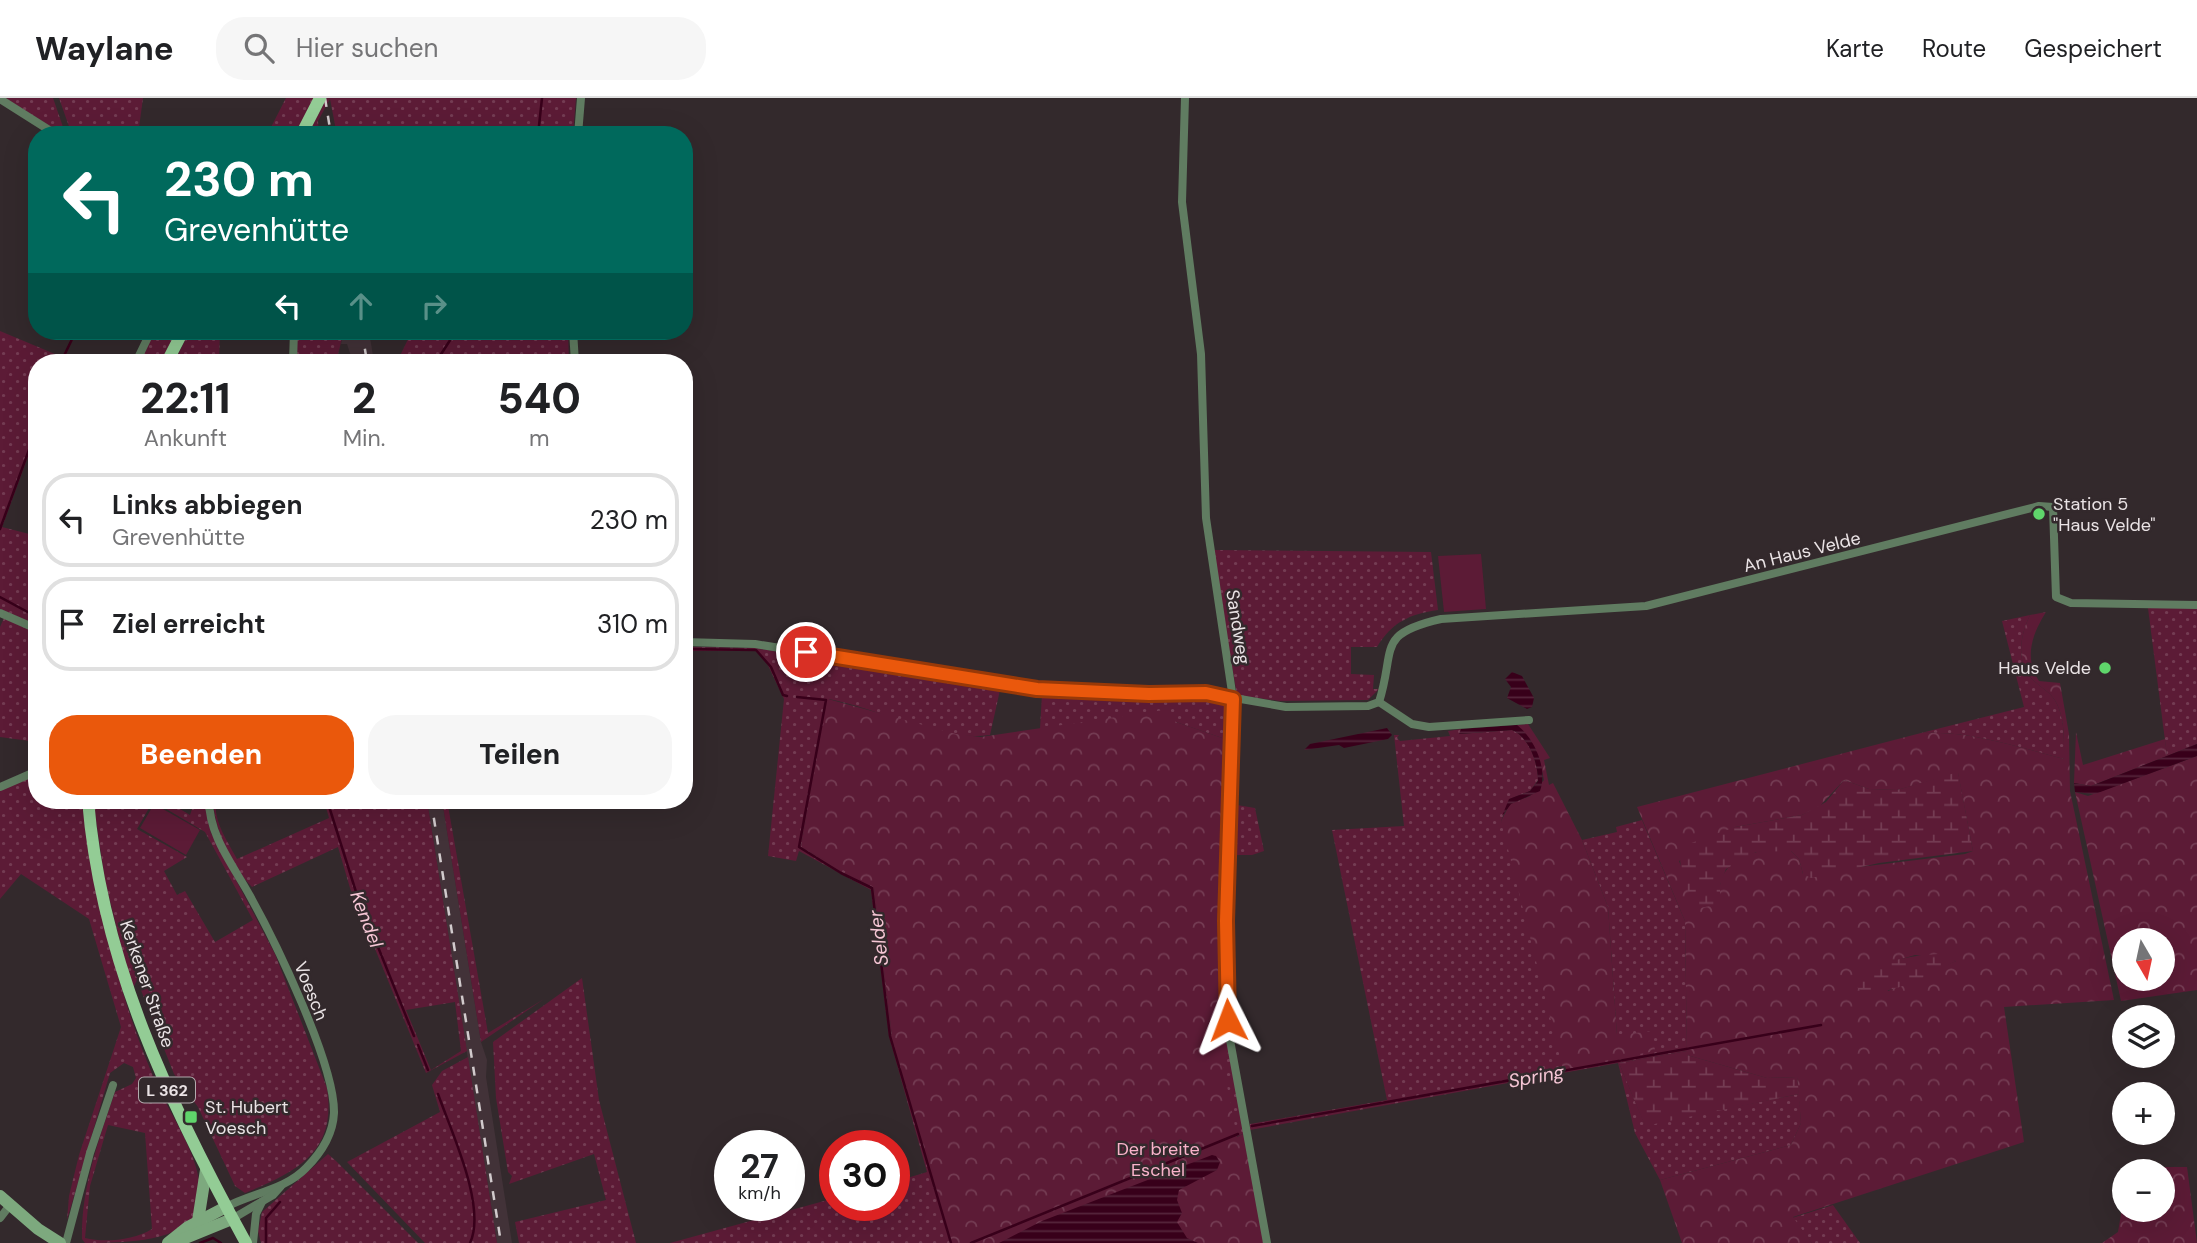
<!DOCTYPE html>
<html lang="de">
<head>
<meta charset="utf-8">
<style>
  body { margin:0; font-family:"DM Sans",sans-serif; background:#f6f6f6; color:#202124; height:100vh; display:flex; flex-direction:column; font-size:26px; white-space:nowrap }
  * { box-sizing:border-box; margin:0 }
  p { font-size:23px; color:#757577 }
  .icon { flex:none; width:38px; height:38px; fill:none; stroke:currentColor; stroke-width:2; stroke-linecap:round; stroke-linejoin:round }
  .map { position:relative; flex:1; overflow:hidden }
  .details { position:absolute; left:28px; top:256px; width:665px; height:455px; display:flex; flex-direction:column; background:#fff; border-radius:28px; box-shadow:0 7px 28px #0002 }
  .details>* { flex:none }
  .guide { position:absolute; left:28px; top:28px; width:665px; height:214px; border-radius:28px; box-shadow:0 7px 28px #0002; background:#00695c; color:#fff; overflow:hidden }
  .needle { width:46px; rotate:171deg }
  .buttons { position:absolute; left:2112px; top:830px; display:grid; gap:14px }
  .buttons a { display:grid; place-items:center; width:63px; height:63px; border-radius:50%; background:#fff; box-shadow:0 7px 28px #0002; font-size:35px }
  .speed { position:absolute; left:714px; top:1032px; display:flex; gap:14px; font-size:35px; font-weight:700; text-align:center }
  .speed>* { display:grid; place-content:center; width:91px; height:91px; border-radius:50%; background:#fff; box-shadow:0 7px 28px #0002; line-height:1 }
  .speed small { font-size:18px; font-weight:400 }
  .speed .limit { border:10px solid #d22; background:#fff; color:#111 }
  .pin { position:absolute; display:grid; place-items:center; width:60px; height:60px; color:#fff; margin:-30px; border:4px solid #fff; border-radius:50%; box-shadow:0 2px 7px #0007 }
  .me { position:absolute; width:77px; margin:-38px; rotate:357deg; stroke-linejoin:round; filter:drop-shadow(0 0 5px #0008) }
  .turn { display:flex; align-items:center; gap:24px; height:147px; padding:0 21px; font-size:32px }
  .turn .icon { width:91px; height:91px; stroke-width:2.5 }
  .turn b { display:block; font-size:49px; line-height:60px }
  .lanes { display:flex; align-items:center; height:66px; padding:0 21px; background:#0003; justify-content:center; gap:35px; direction:ltr }
  .lanes .off { opacity:.35 }
  .eta { display:flex; justify-content:space-evenly; align-items:center; height:119px; text-align:center }
  .eta b { font-size:42px; font-weight:800; line-height:49px }
  .primary-button { display:flex; gap:14px; margin-top:auto; padding:14px 21px }
  .primary-button a { flex:1; height:80px; border-radius:28px; background:#ea580c; color:#fff; font-size:28px; font-weight:800; line-height:80px; text-align:center }
  .primary-button a+a { background:#f6f6f6; color:#202124 }
  ul { padding:0; list-style:none }
  li { display:flex; align-items:center; gap:21px; height:94px; margin:0 14px 10px; padding:0 7px; border:4px solid #e0e0e0; border-radius:28px }
  li div { flex:1 }
  li b { display:block; font-size:26px }
  li em { font-style:normal }
  header { display:flex; align-items:center; gap:42px; box-sizing:border-box; height:98px; padding:0 35px; background:#fff; border-bottom:2px solid #e0e0e0 }
  header strong { font-size:33px }
  nav { display:flex; gap:38px; margin-inline-start:auto; font-size:24px }
  .search { width:490px; height:63px; background:#f6f6f6; display:flex; align-items:center; gap:18px; box-sizing:border-box; padding:0 24px; border-radius:28px; color:#757577; font-size:26px }
  .map>svg:first-child { display:block }
  .built { fill:#423238 }
  .grass { fill:url(#grass-dots); fill-rule:evenodd }
  .forest { fill:url(#forest-crowns); fill-rule:evenodd }
  .wetland { fill:url(#wetland-marsh) }
  .pitch { fill:#5c1b36 }
  .water { fill:url(#water-rules) }
  .lines { fill:none; stroke-linecap:round; stroke-linejoin:round }
  .stream { stroke:#38001a; stroke-width:2.5 }
  .street { stroke:#607c61; stroke-width:8 }
  .secondary { stroke:#7da97e; stroke-width:12 }
  .primary { stroke:#93cc95; stroke-width:12 }
  .rail { stroke:#d1cacc; stroke-width:2.5; stroke-dasharray:9 9; stroke-linecap:butt }
  .primary-bridge { stroke:#93cc95; stroke-width:12 }
  .route-casing { stroke:#983908; stroke-width:18 }
  .route { stroke:#ea580c; stroke-width:12 }
  .poi-dot { fill:#5fd56b; stroke:#33292c; stroke-width:2.5 }
  .labels { text-anchor:middle; stroke-width:5; stroke-linejoin:round; paint-order:stroke }
  .shield { fill:#33292c; stroke:#b3abae; stroke-width:2 }
  .shield-label { font-size:16px; font-weight:bold; fill:#eae3e5 }
  .poi-label { font-size:18px; fill:#eae3e5; stroke:#33292c; text-anchor:start }
  .street-label { font-size:18px; fill:#eae3e5; stroke:#33292c }
  .park-label { font-size:18px; fill:#f9b2ca; stroke:#33292c }
  .water-label { font-size:19px; font-style:italic; fill:#f6c6d5; stroke:#33292c }
</style>
</head>
<body>
<header>
<strong>Waylane</strong>
<div class="search"><svg class="icon" aria-label="search" viewBox="0 0 24 24"><circle cx="10" cy="10" r="6"/><path d="M15 15l6 6"/></svg>Hier suchen</div>
<nav><a>Karte</a><a>Route</a><a>Gespeichert</a></nav>
</header>
<div class="map">
<svg width="2197" height="1145" viewBox="0 0 2197 1145">
  <defs>
    <pattern id="grass-dots" width="8" height="8" patternUnits="userSpaceOnUse" patternTransform="scale(1.75)"><rect width="8" height="8" fill="#5c1b36"/><path d="M2 2h.1M6 6h.1" fill="none" stroke="#743c53" stroke-width="1.8" stroke-linecap="round"/></pattern>
    <pattern id="forest-crowns" width="20" height="18" patternUnits="userSpaceOnUse" patternTransform="scale(1.75)"><rect width="20" height="18" fill="#5c1b36"/><path d="M2 6a3 3 0 1 1 6 0M12 15a3 3 0 1 1 6 0" fill="none" stroke="#743c53"/></pattern>
    <pattern id="wetland-marsh" width="20" height="14" patternUnits="userSpaceOnUse" patternTransform="scale(1.75)"><rect width="20" height="14" fill="#5c1b36"/><path d="M1 5h8M5 5V1M11 12h8M15 12V8" fill="none" stroke="#743c53"/></pattern>
    <pattern id="water-rules" width="6" height="5" patternUnits="userSpaceOnUse" patternTransform="scale(1.75)"><rect width="6" height="5" fill="#38001a"/><path d="M0 2.5h6" fill="none" stroke="#55253b"/></pattern>
  </defs>
  <rect width="100%" height="100%" fill="#33292c"/>
  <!-- built -->
  <g class="built">
    <path d="M 344,233 L 369,233 L 374,264 L 353,264 L 347,246 L 341,246 Z"/>
    <path d="M 427,702 L 442,702 L 481,944 L 487,962 L 486,979 L 512,1145 L 497,1145 Z"/>
  </g>
  <!-- grass -->
  <g class="grass">
    <path d="M 5,0 L 53,0 L 64,32 L 58,33 Z"/>
    <path d="M 59,0 L 143,0 L 138,37 L 72,37 Z"/>
    <path d="M 286,0 L 315,0 L 294,37 L 267,37 Z"/>
    <path d="M 327,0 L 576,0 L 573,37 L 337,37 L 330,1 L 318,23 L 319,37 L 307,37 Z"/>
    <path d="M 0,233 L 62,259 L 77,233 L 62,264 L 37,264 L 37,334 L 2,429 L 37,438 L 37,527 L 0,511 Z"/>
    <path d="M 153,233 L 178,233 L 163,264 L 140,264 Z"/>
    <path d="M 190,233 L 220,233 L 219,264 L 174,264 Z"/>
    <path d="M 297,233 L 344,233 L 336,264 L 297,264 Z"/>
    <path d="M 412,233 L 568,233 L 569,264 L 397,264 Z"/>
    <path d="M 1212,452 L 1431,454 L 1438,512 C 1410,516 1392,524 1377,549 L 1351,549 L 1351,576 L 1374,577 L 1373,591 L 1379,591 L 1368,602 L 1280,603 L 1237,597 Z"/>
    <path d="M 2148,510 L 2197,510 L 2197,646 L 2167,658 Z"/>
    <path d="M 2030,517 C 2020,538 2015,566 2034,583 C 2043,591 2052,595 2057,606 C 2065,622 2064,644 2064,661 C 2018,649 1969,632 1921,635 L 2024,609 L 2002,523 Z"/>
    <path d="M 4,520 L 37,535 L 37,644 L 0,639 L 0,529 Z"/>
    <path d="M 684,549 L 756,550 L 1000,592 L 990,637 C 937,644 881,611 829,601 L 801,749 L 874,788 L 892,938 L 1062,1022 L 1230,958 L 1245,1035 L 977,1145 L 670,1145 L 835,1100 L 835,1108 L 894,1108 L 894,1084 L 927,1074 L 889,938 L 871,792 L 799,753 L 796,763 L 768,758 L 784,601 L 765,561 L 756,553 L 684,553 Z"/>
    <path d="M 1042,596 L 1132,601 L 1210,600 L 1230,606 L 1228,642 L 1176,624 L 1040,631 Z"/>
    <path d="M 1240,605 L 1237,707 L 1255,710 L 1264,753 L 1252,757 L 1236,757 L 1231,932 L 1227,868 L 1235,607 Z"/>
    <path d="M 1461,631 L 1460,636 L 1512,632 C 1529,639 1538,665 1538,682 L 1530,693 L 1510,701 L 1501,723 L 1617,937 L 1608,809 L 1582,742 L 1617,734 L 1616,729 L 1642,722 L 1685,823 L 1687,953 L 1619,965 L 1645,1027 L 1799,996 L 1801,1025 L 1791,1047 L 1660,1082 L 1635,1035 L 1618,965 L 1250,1032 L 1250,1026 L 1387,1002 L 1332,732 L 1404,728 L 1394,637 L 1399,637 L 1397,640 L 1400,643 L 1450,638 L 1448,633 Z"/>
    <path d="M 37,676 L 37,702 L 84,702 C 100,803 115,894 158,989 C 174,1025 215,1078 194,1118 C 176,1145 116,1145 85,1145 L 82,1141 C 81,1090 99,1041 115,994 L 132,986 L 136,980 L 133,969 L 124,965 L 110,975 L 67,1122 L 69,1098 L 79,1057 L 121,929 L 89,821 L 21,776 L 0,801 L 0,693 ZM 108,1027 L 145,1035 L 152,1131 C 134,1142 105,1145 85,1140 L 90,1088 Z"/>
    <path d="M 93,702 L 165,702 L 190,717 L 195,702 L 204,702 L 211,735 L 275,856 L 327,990 C 337,1054 297,1074 245,1095 L 235,1088 L 198,1009 L 174,976 L 137,882 L 132,892 L 105,783 ZM 153,703 L 205,734 L 253,822 L 215,844 L 185,793 L 177,797 L 164,773 L 187,759 L 137,731 Z"/>
    <path d="M 213,702 L 216,702 C 213,723 227,743 237,761 L 329,720 L 324,702 L 427,702 L 467,953 L 426,975 L 350,790 L 338,749 L 252,789 C 232,769 214,731 213,702 ZM 455,904 L 461,953 L 431,972 L 406,912 Z"/>
    <path d="M 442,702 L 447,702 L 488,935 L 544,901 L 481,944 Z"/>
    <path d="M 582,880 L 599,1002 L 636,1145 L 519,1145 L 515,1124 L 606,1102 L 594,1056 L 509,1086 L 512,1078 L 508,1074 L 496,1000 L 493,944 Z"/>
    <path d="M 468,959 L 497,1145 L 425,1145 L 347,1064 L 440,1014 L 432,987 L 442,973 Z"/>
    <path d="M 328,1056 L 336,1063 L 418,1145 L 261,1145 L 258,1133 L 262,1114 Z"/>
    <path d="M 1833,1107 L 1860,1145 L 1812,1145 L 1792,1120 Z"/>
  </g>
  <!-- forest -->
  <g class="forest">
    <path d="M 2046,514 C 2033,535 2023,559 2039,583 L 2060,585 L 2069,636 L 2070,693 L 2114,902 L 2004,909 L 2024,1044 L 1793,1119 L 1812,1145 L 1682,1145 L 1660,1082 L 1791,1047 L 1801,1025 L 1797,979 L 1767,980 L 1687,957 L 1685,823 L 1637,709 L 1921,635 C 1969,632 2018,649 2064,661 C 2064,643 2065,622 2057,606 C 2052,595 2043,591 2034,583 C 2015,565 2020,538 2030,517 ZM 1958,675 L 1973,753 L 1965,756 L 1803,776 L 1799,761 L 1791,753 C 1763,749 1726,756 1720,787 L 1686,782 L 1679,763 L 1735,729 L 1802,717 L 1819,709 L 1844,682 L 1869,691 L 1897,692 ZM 1915,857 L 1956,863 L 1888,893 L 1878,868 Z"/>
    <path d="M 828,601 L 956,636 L 981,639 L 1164,612 L 1176,624 L 1228,642 L 1223,889 L 1230,958 L 1222,962 L 1237,1039 L 1245,1035 L 1264,1145 L 950,1145 L 892,938 L 874,789 L 801,749 Z"/>
    <path d="M 1528,626 L 1550,660 L 1544,662 L 1549,687 L 1553,685 L 1582,742 L 1608,809 L 1617,937 L 1653,933 L 1655,953 L 1563,971 L 1501,723 L 1510,706 L 1530,698 L 1544,682 L 1540,663 L 1517,627 Z"/>
    <path d="M 2076,634 L 2083,667 L 2165,641 L 2167,658 L 2091,688 L 2074,685 Z"/>
    <path d="M 2197,658 L 2197,892 L 2121,903 L 2075,694 L 2088,698 ZM 2124,842 L 2163,842 L 2163,880 L 2124,880 Z"/>
    <path d="M 2133,1064 L 2136,1069 L 2187,1069 L 2197,1145 L 2102,1145 L 2118,1134 L 2124,1098 L 2124,1111 L 2163,1111 L 2163,1073 L 2128,1073 L 2128,1067 Z"/>
  </g>
  <!-- wetland -->
  <g class="wetland">
    <path d="M 1958,674 L 1973,753 L 1879,765 L 1811,780 L 1803,776 L 1799,761 L 1791,753 L 1756,754 L 1726,771 L 1720,787 L 1720,806 L 1695,811 C 1689,792 1671,762 1686,747 L 1735,729 L 1802,717 L 1826,704 L 1844,682 L 1869,691 L 1897,692 Z"/>
    <path d="M 1938,856 L 1956,863 C 1935,874 1875,908 1855,888 L 1857,879 C 1881,862 1910,858 1938,856 Z"/>
    <path d="M 1687,953 L 1687,957 L 1767,980 L 1797,979 L 1799,996 L 1645,1028 L 1619,965 Z"/>
  </g>
  <!-- pitch -->
  <g class="pitch">
    <path d="M 1481,456 L 1486,511 L 1444,514 L 1438,458 Z"/>
    <path d="M 154,706 L 200,732 L 186,757 L 140,730 Z"/>
  </g>
  <!-- water -->
  <g class="water">
    <path d="M 1512,574 L 1522,578 L 1534,600 L 1532,609 L 1527,611 L 1507,600 L 1511,589 L 1505,581 Z"/>
    <path d="M 1517,627 C 1535,641 1548,671 1540,693 L 1511,706 L 1502,718 L 1509,701 L 1530,693 L 1538,683 C 1538,665 1529,639 1512,632 L 1459,636 L 1461,631 Z"/>
    <path d="M 1387,630 L 1392,637 L 1388,641 L 1344,650 L 1339,647 L 1304,652 L 1310,646 Z"/>
    <path d="M 2197,646 L 2197,658 L 2095,696 L 2075,694 L 2074,685 L 2091,688 Z"/>
    <path d="M 1212,1057 L 1216,1058 L 1220,1064 L 1217,1072 L 1179,1092 L 1177,1102 L 1182,1115 L 1177,1124 L 1187,1140 L 1198,1145 L 999,1145 L 1042,1123 Z"/>
  </g>
  <g class="lines">
    <!-- stream -->
    <g class="stream">
      <path d="M 538,37 L 542,0"/>
      <path d="M 61,264 L 76,233"/>
      <path d="M 436,264 L 456,233"/>
      <path d="M 0,431 L 37,330"/>
      <path d="M 0,499 L 37,519"/>
      <path d="M 684,551 L 756,552 L 771,569 L 783,597 L 787,598"/>
      <path d="M 797,599 L 826,602 L 799,749 L 841,775 L 872,790 L 890,938 L 951,1145"/>
      <path d="M 327,702 L 357,797 L 414,938"/>
      <path d="M 418,947 L 428,972"/>
      <path d="M 438,996 C 451,1033 487,1109 470,1145"/>
      <path d="M 1252,1028 L 1821,927"/>
      <path d="M 200,1145 L 213,1140 L 221,1145"/>
      <path d="M 266,1145 L 266,1120 L 280,1104"/>
      <path d="M 971,1145 L 1238,1036"/>
    </g>
    <!-- street -->
    <g class="street">
      <path d="M 1185,0 L 1182,104 L 1201,256 L 1206,420 L 1233,601 L 1226,901 L 1230,942 L 1267,1145"/>
      <path d="M 0,1 L 57,37"/>
      <path d="M 578,37 L 581,0"/>
      <path d="M 573,233 L 575,264"/>
      <path d="M 136,264 L 151,233"/>
      <path d="M 293,264 L 294,233"/>
      <path d="M 0,515 L 37,531"/>
      <path d="M 684,544 L 755,546 L 1037,591 L 1148,596 L 1206,595 L 1286,609 L 1368,608 L 1379,604 C 1396,551 1375,536 1441,521 L 1646,508 L 2039,408 L 2053,409 L 2056,499 L 2071,505 L 2197,507"/>
      <path d="M 1379,604 L 1412,626 L 1429,629 L 1529,622"/>
      <path d="M 0,689 L 37,673"/>
      <path d="M 209,702 C 209,738 233,767 250,798 C 275,843 335,966 334,1015 C 333,1036 321,1055 306,1070 C 285,1092 252,1095 226,1109"/>
      <path d="M 0,1120 L 10,1107"/>
      <path d="M 232,1121 L 273,1097 L 281,1088"/>
      <path d="M 66,1145 L 90,1055 L 113,987"/>
      <path d="M 253,1145 L 256,1116 L 262,1104"/>
    </g>
    <!-- secondary -->
    <g class="secondary">
      <path d="M 0,1098 L 38,1131 L 60,1145"/>
      <path d="M 198,1123 L 206,1072"/>
      <path d="M 168,1145 L 188,1129 L 226,1109"/>
      <path d="M 173,1145 L 232,1121"/>
    </g>
    <!-- primary -->
    <g class="primary">
      <path d="M 167,264 L 183,233"/>
      <path d="M 88,702 C 101,863 169,1005 246,1145"/>
    </g>
    <!-- rail -->
    <g class="rail">
      <path d="M 325,0 L 331,37"/>
      <path d="M 362,233 L 367,264"/>
      <path d="M 431,702 L 501,1145"/>
    </g>
    <!-- primary-bridge -->
    <path class="primary-bridge" d="M 301,37 L 320,0"/>
  </g>
  <g class="lines">
    <defs>
      <path id="route" d="M 806,554 L 1037,591 L 1149,596 L 1206,595 L 1233,601 L 1226,823 L 1228,922"/>
    </defs>
    <!-- route casing -->
    <use href="#route" class="route-casing"/>
    <!-- route -->
    <use href="#route" class="route"/>
  </g>
  <!-- markers -->
  <g class="poi-dot">
    <circle cx="2039" cy="416" r="7"/>
    <circle cx="2105" cy="570" r="7"/>
    <rect x="184" y="1012" width="14" height="14" rx="3.5"/>
  </g>
  <g class="labels">
    <!-- shield labels -->
    <rect class="shield" x="139" y="979.5" width="56" height="25" rx="5"/>
    <g class="shield-label">
      <text x="167" y="998">L 362</text>
    </g>
    <!-- poi labels -->
    <g class="poi-label">
      <text x="2053" y="412">Station 5<tspan x="2053" dy="21">"Haus Velde"</tspan></text>
      <text x="2091" y="576" text-anchor="end">Haus Velde</text>
      <text x="205" y="1015">St. Hubert<tspan x="205" dy="21">Voesch</tspan></text>
    </g>
    <!-- street labels -->
    <g class="street-label">
      <text transform="translate(1802 454) rotate(-14)" y="6">An Haus Velde</text>
      <text transform="translate(1238 529) rotate(81)" y="6">Sandweg</text>
      <text transform="translate(147 886) rotate(71)" y="6">Kerkener Straße</text>
      <text transform="translate(311 893) rotate(68)" y="6">Voesch</text>
    </g>
    <!-- park labels -->
    <g class="park-label">
      <text x="1158" y="1057">Der breite<tspan x="1158" dy="21">Eschel</tspan></text>
    </g>
    <!-- water labels -->
    <g class="water-label">
      <text transform="translate(367 821) rotate(69)" y="7">Kendel</text>
      <text transform="translate(878 840) rotate(-97)" y="7">Selder</text>
      <text transform="translate(1536 978) rotate(-10)" y="7">Spring</text>
    </g>
  </g>
</svg>
<div class="buttons">
<a><svg class="needle" viewBox="-14 -14 28 28"><path d="M0-13l5 13h-10z" fill="#e53935"/><path d="M0 13l5-13h-10z" fill="#757577"/></svg></a>
<a><svg class="icon" aria-label="layers" viewBox="0 0 24 24"><path d="M12 4l9 5-9 5-9-5zM3 14l9 5 9-5"/></svg></a>
<a>+</a>
<a>−</a>
</div>
<div class="speed"><div>27<small>km/h</small></div><div class="limit">30</div></div>
<div class="pin" style="left:806px;top:554px;background:#d93025"><svg class="icon" aria-label="arrive" viewBox="0 0 24 24"><path d="M6 21V4h12l-3 4 3 4H6"/></svg></div>
<svg class="me" style="left:1228px;top:922px" viewBox="-20 -20 40 40"><path d="M0-17L14 15 0 8-14 15z" fill="#ea580c" stroke="#fff" stroke-width="4"/></svg>
<div class="guide">
<div class="turn"><svg class="icon" aria-label="left" viewBox="0 0 24 24"><path d="M17 20v-9H6M10 6l-5 5 5 5"/></svg><div><b>230 m</b>Grevenhütte</div></div>
<div class="lanes"><svg class="icon" aria-label="left" viewBox="0 0 24 24"><path d="M17 20v-9H6M10 6l-5 5 5 5"/></svg><svg class="icon off" aria-label="ahead" viewBox="0 0 24 24"><path d="M12 20V5M6 11l6-6 6 6"/></svg><svg class="icon off" aria-label="right" viewBox="0 0 24 24"><path d="M7 20v-9h11M14 6l5 5-5 5"/></svg></div>
</div>
<section class="details">
<div class="eta">
<div><b>22:11</b><p>Ankunft</p></div>
<div><b>2</b><p>Min.</p></div>
<div><b>540</b><p>m</p></div>
</div>
<ul>
<li><svg class="icon" aria-label="left" viewBox="0 0 24 24"><path d="M17 20v-9H6M10 6l-5 5 5 5"/></svg><div><b>Links abbiegen</b><p>Grevenhütte</p></div><em>230 m</em></li>
<li><svg class="icon" aria-label="arrive" viewBox="0 0 24 24"><path d="M6 21V4h12l-3 4 3 4H6"/></svg><div><b>Ziel erreicht</b></div><em>310 m</em></li>
</ul>
<div class="primary-button"><a>Beenden</a><a>Teilen</a></div>
</section>
</div>
</body>
</html>
